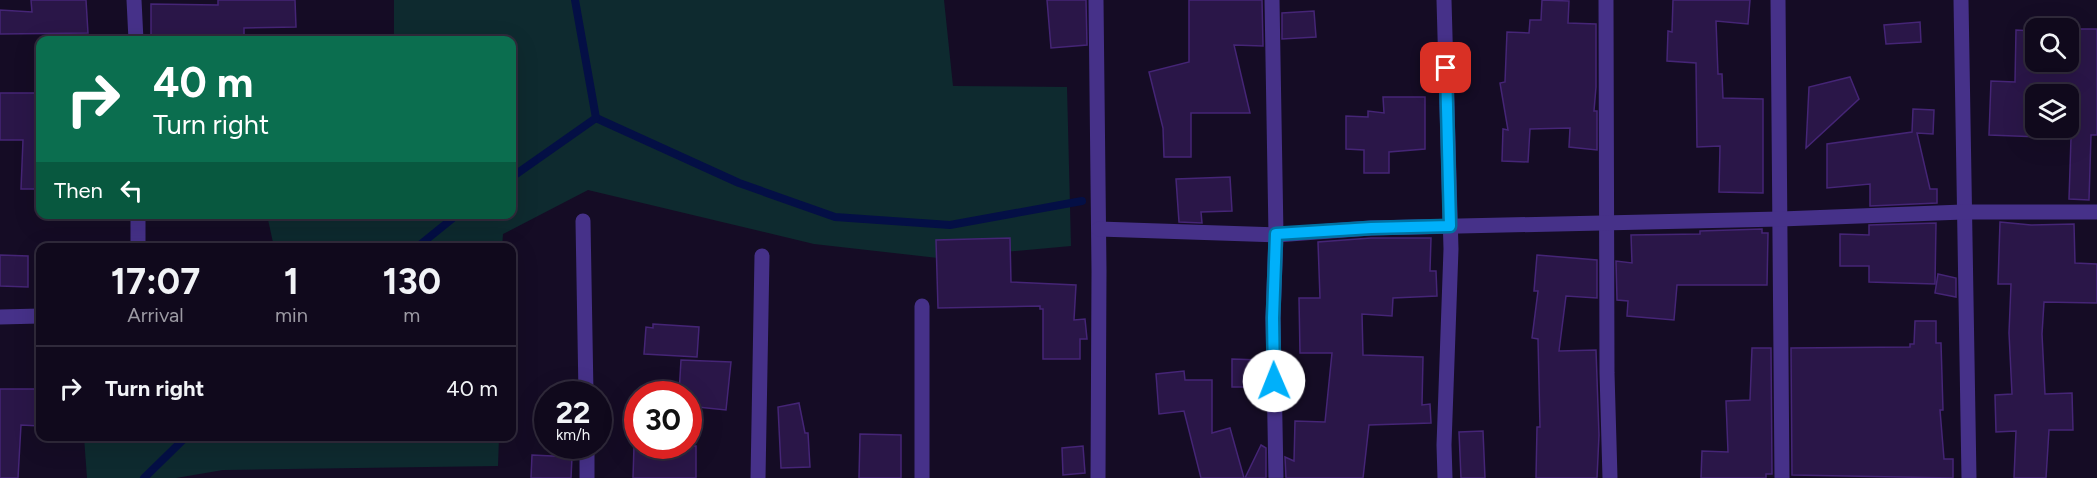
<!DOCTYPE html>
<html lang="en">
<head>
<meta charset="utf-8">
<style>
  body { margin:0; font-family:Figtree,sans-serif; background:#191225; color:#f1f3f6; height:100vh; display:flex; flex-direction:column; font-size:22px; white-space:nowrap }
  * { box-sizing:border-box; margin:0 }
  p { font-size:20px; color:#9c9aa3 }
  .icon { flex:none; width:33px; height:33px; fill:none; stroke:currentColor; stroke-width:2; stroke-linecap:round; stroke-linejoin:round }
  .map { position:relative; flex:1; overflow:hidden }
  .sheet { position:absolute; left:36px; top:243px; width:480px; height:198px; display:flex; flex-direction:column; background:#10091c; border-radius:12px; box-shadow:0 6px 24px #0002,0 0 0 2px #302a3b }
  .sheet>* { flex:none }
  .top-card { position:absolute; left:36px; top:36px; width:480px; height:183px; border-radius:12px; box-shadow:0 6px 24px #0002,0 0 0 2px #302a3b; background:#0b6e4f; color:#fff; overflow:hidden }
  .buttons { position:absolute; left:2025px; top:18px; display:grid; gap:12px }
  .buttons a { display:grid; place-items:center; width:54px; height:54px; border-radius:12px; background:#10091c; box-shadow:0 6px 24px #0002,0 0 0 2px #302a3b; font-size:30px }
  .speed { position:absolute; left:534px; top:381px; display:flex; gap:12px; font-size:30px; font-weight:700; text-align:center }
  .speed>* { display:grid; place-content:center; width:78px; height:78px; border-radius:50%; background:#10091c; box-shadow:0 6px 24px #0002,0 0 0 2px #302a3b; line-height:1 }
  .speed small { font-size:15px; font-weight:400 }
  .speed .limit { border:9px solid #d22; background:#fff; color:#111 }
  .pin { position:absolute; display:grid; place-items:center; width:51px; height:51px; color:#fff; margin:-26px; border-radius:12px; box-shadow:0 3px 9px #0006 }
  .me { position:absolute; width:66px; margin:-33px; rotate:359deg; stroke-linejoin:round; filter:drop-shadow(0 0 4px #0008) }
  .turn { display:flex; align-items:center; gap:21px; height:126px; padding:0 18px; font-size:27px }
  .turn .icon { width:78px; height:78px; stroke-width:2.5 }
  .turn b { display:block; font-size:42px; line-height:51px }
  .then { display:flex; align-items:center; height:57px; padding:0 18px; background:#0003; gap:12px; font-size:22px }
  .eta { display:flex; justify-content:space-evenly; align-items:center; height:102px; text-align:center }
  .eta b { font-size:36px; font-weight:700; line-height:42px }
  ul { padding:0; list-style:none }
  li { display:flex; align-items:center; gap:18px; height:84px; padding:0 18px; border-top:2px solid #302a3b }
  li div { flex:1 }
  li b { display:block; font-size:22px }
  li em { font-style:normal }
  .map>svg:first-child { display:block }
  .green { fill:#0e2a2f }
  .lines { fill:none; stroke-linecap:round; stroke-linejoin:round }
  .stream { stroke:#040f45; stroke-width:8 }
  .building { fill:#2a1648; stroke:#452576; stroke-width:1.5; fill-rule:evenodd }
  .street { stroke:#463189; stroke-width:15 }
  .route-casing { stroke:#0072a2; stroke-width:15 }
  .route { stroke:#00b0fa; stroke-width:10 }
</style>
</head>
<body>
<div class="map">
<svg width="2097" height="478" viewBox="0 0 2097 478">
  <rect width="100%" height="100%" fill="#150c25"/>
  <!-- green -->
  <g class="green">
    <path d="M 394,0 L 944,0 L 953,86 L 1067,87 L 1071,246 L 938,258 L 814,244 L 588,190 L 503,234 L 502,247 L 274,247 L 267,215 L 512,214 L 512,40 L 394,40 Z"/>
    <path d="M 84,437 L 499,437 L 498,466 L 223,470 L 176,478 L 87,478 Z"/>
  </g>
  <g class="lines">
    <!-- stream -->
    <g class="stream">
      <path d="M 596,118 L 739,183 L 835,217 L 950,225 L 1082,201"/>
      <path d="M 512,177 L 596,118 L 575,0"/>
      <path d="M 416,248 L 458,214"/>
      <path d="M 144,478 L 187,436"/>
    </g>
  </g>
  <!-- building -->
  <g class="building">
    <path d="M 31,0 L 86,0 L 88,33 L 0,34 L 0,10 L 32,12 Z"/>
    <path d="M 218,0 L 295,0 L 296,27 L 244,28 L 244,37 L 151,35 L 151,4 L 218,5 Z"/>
    <path d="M 1047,0 L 1086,0 L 1087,45 L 1051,48 Z"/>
    <path d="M 1189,0 L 1262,0 L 1263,46 L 1234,45 L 1250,113 L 1191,113 L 1191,157 L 1164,157 L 1163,128 L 1149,72 L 1189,62 Z"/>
    <path d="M 1542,0 L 1569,1 L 1568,23 L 1596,24 L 1596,87 L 1594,111 L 1597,111 L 1597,150 L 1569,147 L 1570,128 L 1530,129 L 1528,162 L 1502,161 L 1503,129 L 1508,130 L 1500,83 L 1505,82 L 1507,32 L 1529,33 L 1530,20 L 1541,20 Z"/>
    <path d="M 1673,0 L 1750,0 L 1748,24 L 1716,21 L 1718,74 L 1722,74 L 1723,98 L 1763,99 L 1763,193 L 1719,192 L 1720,146 L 1697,147 L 1696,63 L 1667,61 L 1668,31 L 1672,32 Z"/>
    <path d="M 1314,11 L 1316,37 L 1282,39 L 1282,13 Z"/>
    <path d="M 1920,22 L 1921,42 L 1886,44 L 1884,25 Z"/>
    <path d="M 2074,29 L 2097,29 L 2097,135 L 2091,135 L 2089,200 L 2069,199 L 2071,138 L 1989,135 L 1991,81 L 2015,82 L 2016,30 L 2036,31 L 2036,62 L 2074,62 ZM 2036,94 L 2068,94 L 2068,128 L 2036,128 Z"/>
    <path d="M 1850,77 L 1859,99 L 1806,148 L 1809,87 Z"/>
    <path d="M 0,93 L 40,93 L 40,189 L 21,189 L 23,140 L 0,140 Z"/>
    <path d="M 1383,97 L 1425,97 L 1425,149 L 1389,152 L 1389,173 L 1364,173 L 1364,150 L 1346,149 L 1346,116 L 1368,117 L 1368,111 L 1384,113 Z"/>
    <path d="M 1913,109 L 1934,110 L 1933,134 L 1917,133 L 1930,189 L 1937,189 L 1937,203 L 1870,206 L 1870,184 L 1827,188 L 1827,144 L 1912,132 Z"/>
    <path d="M 1230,177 L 1232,211 L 1201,212 L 1202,223 L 1179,222 L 1176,179 Z"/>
    <path d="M 2000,222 L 2031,225 L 2074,224 L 2075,263 L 2097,264 L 2097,303 L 2044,302 L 2042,334 L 2045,394 L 2072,393 L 2073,430 L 2049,430 L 2046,478 L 2014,478 L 2016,431 L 1996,432 L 1995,395 L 2012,394 L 2009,333 L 2011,284 L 1998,284 Z"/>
    <path d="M 1936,223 L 1935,284 L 1869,282 L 1869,266 L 1840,266 L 1840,234 L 1869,235 L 1869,225 Z"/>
    <path d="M 1762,229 L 1762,233 L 1768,233 L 1767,285 L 1677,285 L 1674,320 L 1627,316 L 1628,301 L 1617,300 L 1616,261 L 1632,263 L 1631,235 L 1700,234 L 1700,231 Z"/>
    <path d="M 1010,238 L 1011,282 L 1076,285 L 1074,320 L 1085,319 L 1087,339 L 1080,339 L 1080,359 L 1043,359 L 1043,309 L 1040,309 L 1040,306 L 938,308 L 936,240 Z"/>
    <path d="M 1371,238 L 1431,238 L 1430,271 L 1436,271 L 1437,296 L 1393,298 L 1392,316 L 1362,314 L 1363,355 L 1423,357 L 1422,405 L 1430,404 L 1431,423 L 1369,425 L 1363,478 L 1286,478 L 1285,457 L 1294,461 L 1295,421 L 1325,422 L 1332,353 L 1300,353 L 1299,298 L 1320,298 L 1318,242 Z"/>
    <path d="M 0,255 L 28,256 L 28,287 L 0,286 Z"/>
    <path d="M 1537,255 L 1597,260 L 1597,298 L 1566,296 L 1559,351 L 1596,350 L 1599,435 L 1597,478 L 1536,478 L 1537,427 L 1540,427 L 1538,339 L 1532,338 L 1538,291 L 1534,291 Z"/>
    <path d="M 1938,274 L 1956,278 L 1956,297 L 1935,293 Z"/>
    <path d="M 1915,321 L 1936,321 L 1936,343 L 1941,343 L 1943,410 L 1940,410 L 1944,459 L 1953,459 L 1953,478 L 1792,475 L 1791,348 L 1910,347 L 1910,344 L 1914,344 Z"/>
    <path d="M 653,324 L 699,327 L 697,357 L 644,354 L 646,327 L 653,328 Z"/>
    <path d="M 1752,348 L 1771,348 L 1772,474 L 1766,474 L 1766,478 L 1701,478 L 1702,451 L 1728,452 L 1726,401 L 1750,400 Z"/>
    <path d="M 1232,359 L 1260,360 L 1259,387 L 1232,387 Z"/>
    <path d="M 681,360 L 731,362 L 726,410 L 688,406 L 688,394 L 679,394 Z"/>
    <path d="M 1184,371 L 1185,380 L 1212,380 L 1212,433 L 1230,428 L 1244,478 L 1201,478 L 1184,411 L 1159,414 L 1156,374 Z"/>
    <path d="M 0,389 L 40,389 L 40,426 L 21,425 L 18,478 L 0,478 Z"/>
    <path d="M 799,403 L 805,433 L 808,433 L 810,467 L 781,468 L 778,407 Z"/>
    <path d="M 1483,431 L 1485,478 L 1461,478 L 1459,432 Z"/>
    <path d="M 860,434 L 901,435 L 901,478 L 859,478 Z"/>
    <path d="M 1261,445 L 1266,448 L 1266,478 L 1245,478 Z"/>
    <path d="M 634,446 L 696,446 L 696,478 L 633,478 Z"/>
    <path d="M 1083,446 L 1085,473 L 1063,475 L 1062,448 Z"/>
    <path d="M 532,455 L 572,457 L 571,478 L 531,478 Z"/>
  </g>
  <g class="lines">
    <!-- street -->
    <g class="street">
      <path d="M 134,0 L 136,40"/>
      <path d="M 1096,0 L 1099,271 L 1098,478"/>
      <path d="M 1272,0 L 1276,235 L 1273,318 L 1276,478"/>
      <path d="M 1444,0 L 1451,249 L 1444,445 L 1445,478"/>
      <path d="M 1606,0 L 1607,373 L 1610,478"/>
      <path d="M 1778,0 L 1782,478"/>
      <path d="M 1961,0 L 1969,478"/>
      <path d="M 138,214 L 138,248"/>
      <path d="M 583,221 L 586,394"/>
      <path d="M 1099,229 L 1276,235 L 1371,228 L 1781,219 L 1963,212 L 2097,212"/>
      <path d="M 922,306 L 922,478"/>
      <path d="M 0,317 L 40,316"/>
      <path d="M 587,446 L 587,478"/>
      <path d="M 758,478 L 762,256"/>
    </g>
  </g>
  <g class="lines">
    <defs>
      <path id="route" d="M 1274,381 L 1273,318 L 1276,234 L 1371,228 L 1450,226 L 1446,68"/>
    </defs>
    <!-- route casing -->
    <use href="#route" class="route-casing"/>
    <!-- route -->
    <use href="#route" class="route"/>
  </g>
</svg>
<div class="buttons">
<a><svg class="icon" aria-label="search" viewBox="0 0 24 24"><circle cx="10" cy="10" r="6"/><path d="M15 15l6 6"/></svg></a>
<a><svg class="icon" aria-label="layers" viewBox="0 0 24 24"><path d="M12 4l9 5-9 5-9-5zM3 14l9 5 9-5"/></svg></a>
</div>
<div class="speed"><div>22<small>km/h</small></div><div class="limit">30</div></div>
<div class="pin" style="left:1446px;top:68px;background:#d93025"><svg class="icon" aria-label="arrive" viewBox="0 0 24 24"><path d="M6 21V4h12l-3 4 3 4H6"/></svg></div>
<svg class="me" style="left:1274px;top:381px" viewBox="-20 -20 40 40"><circle r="19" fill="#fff"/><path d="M0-13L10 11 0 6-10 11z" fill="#00b0fa"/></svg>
<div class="top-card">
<div class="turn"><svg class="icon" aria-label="right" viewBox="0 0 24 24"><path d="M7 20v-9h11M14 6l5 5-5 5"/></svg><div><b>40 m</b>Turn right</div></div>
<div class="then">Then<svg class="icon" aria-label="left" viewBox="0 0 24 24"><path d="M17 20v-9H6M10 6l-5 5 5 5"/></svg></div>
</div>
<section class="sheet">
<div class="eta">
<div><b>17:07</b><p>Arrival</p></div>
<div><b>1</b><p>min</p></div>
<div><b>130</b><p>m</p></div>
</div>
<ul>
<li><svg class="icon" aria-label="right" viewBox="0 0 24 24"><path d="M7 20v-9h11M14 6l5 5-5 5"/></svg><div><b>Turn right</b></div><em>40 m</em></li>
</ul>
</section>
</div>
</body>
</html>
